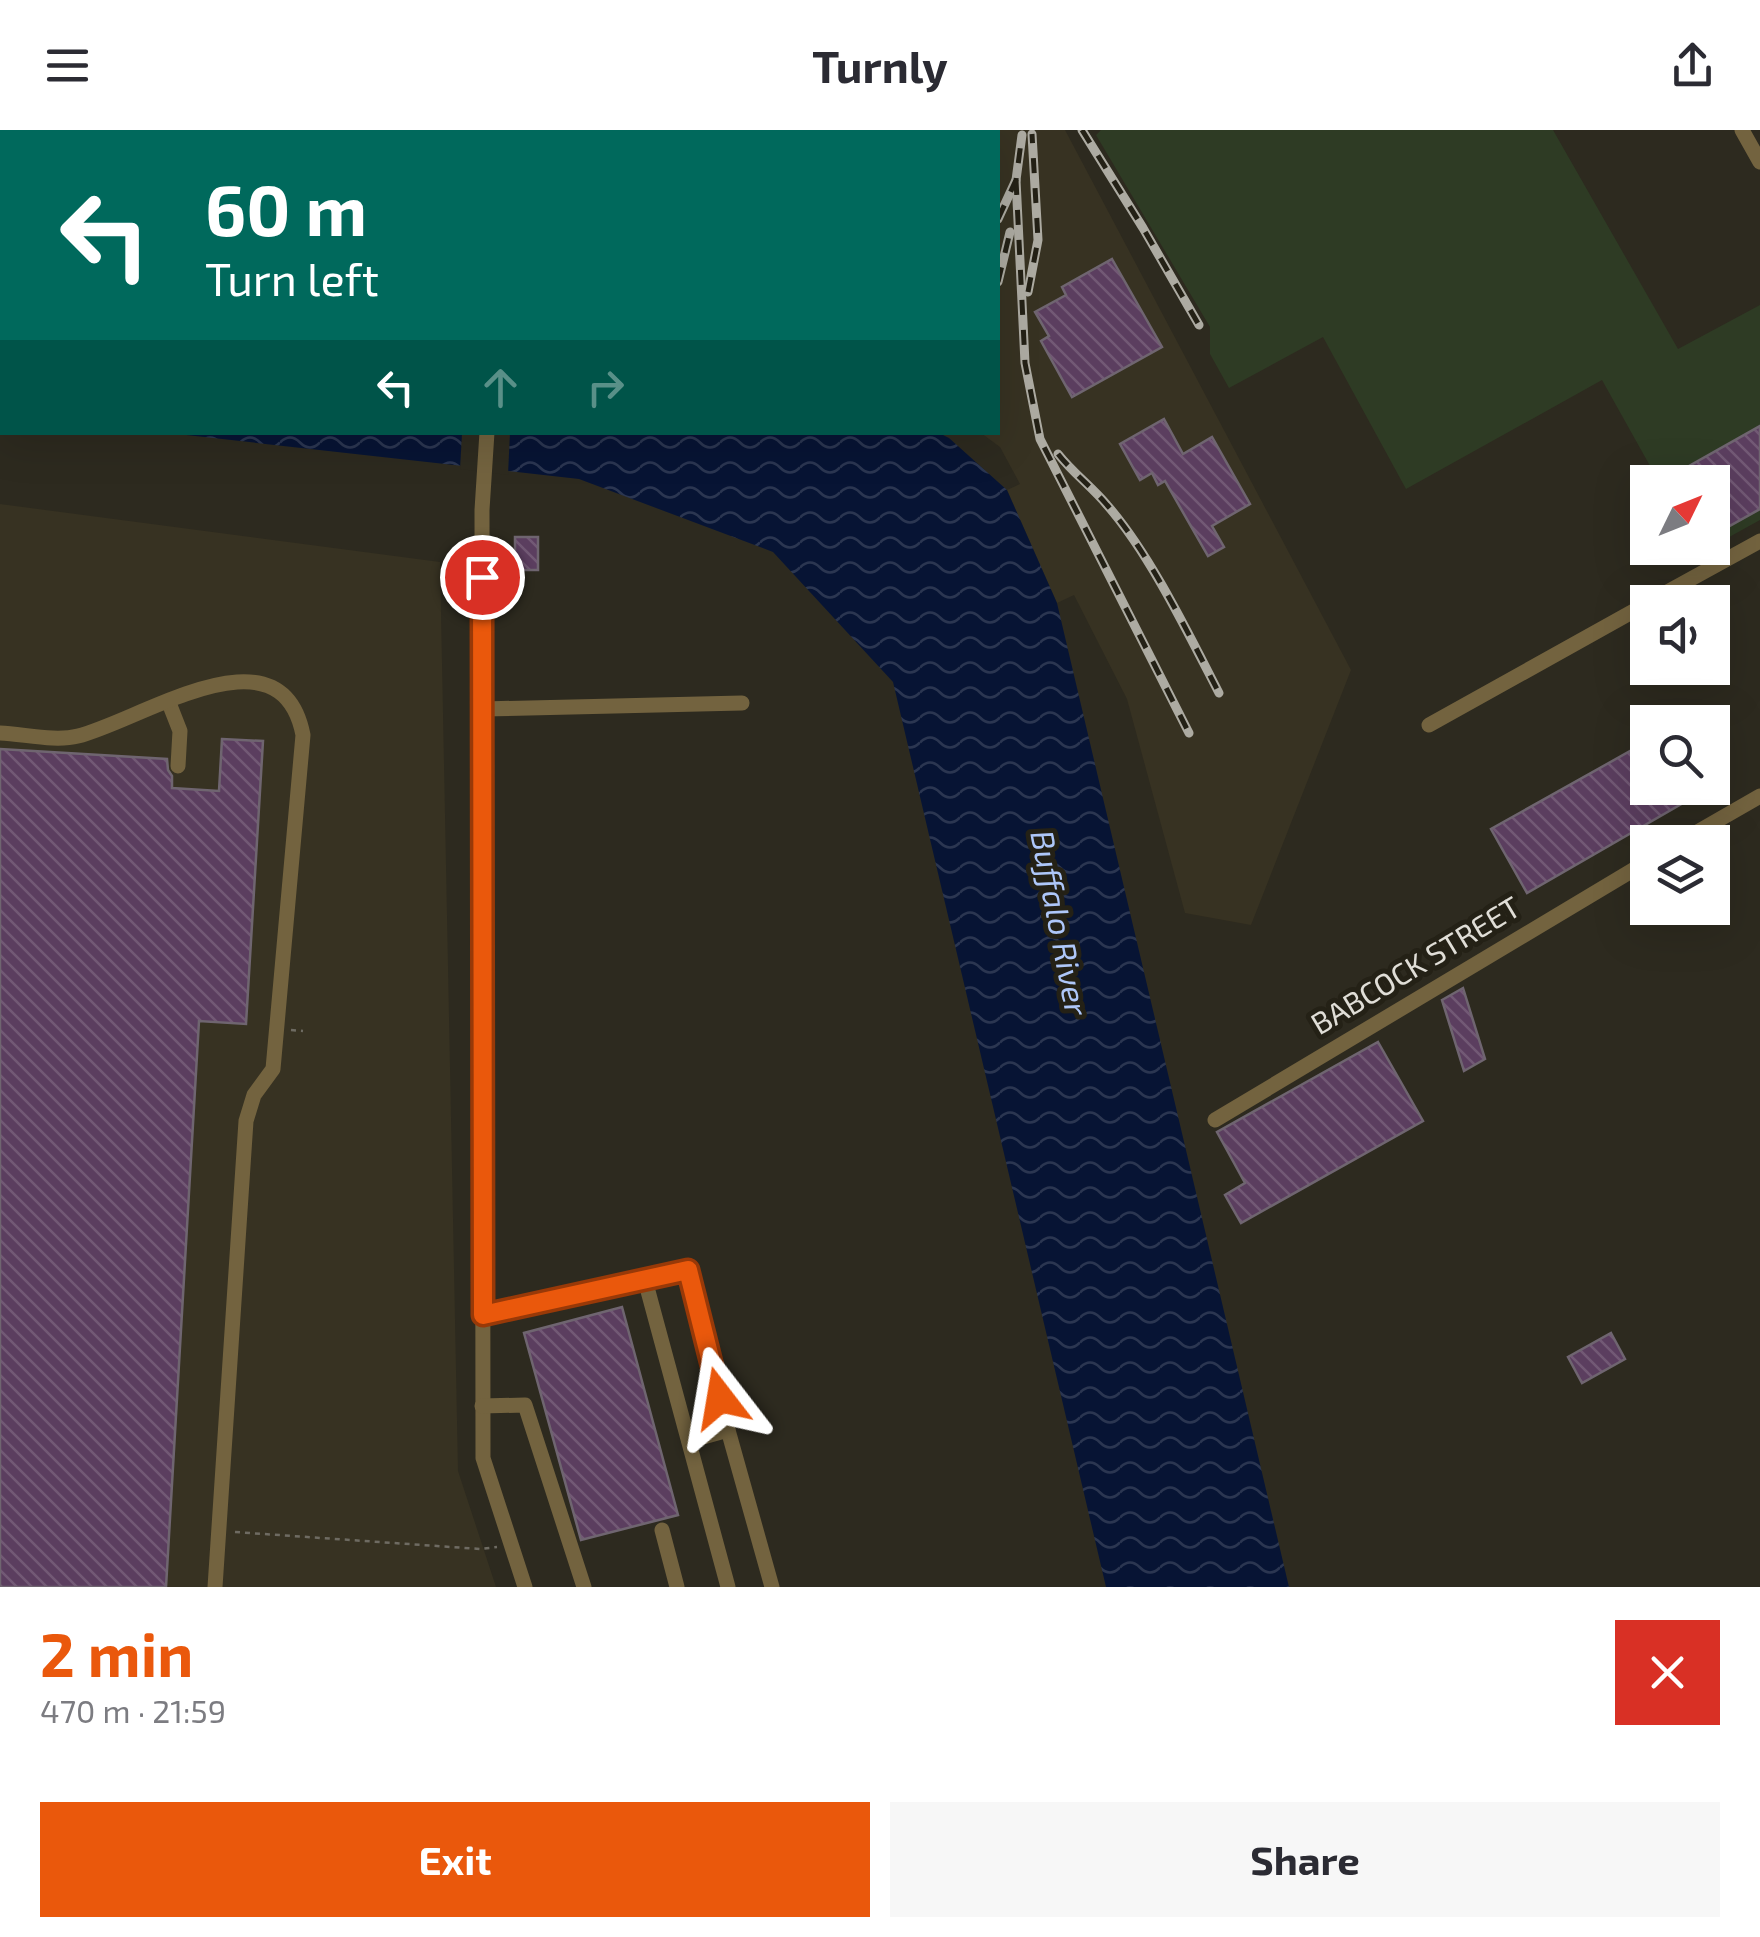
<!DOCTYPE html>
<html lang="en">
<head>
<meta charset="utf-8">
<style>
  body { margin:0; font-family:"Exo 2",sans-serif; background:#f7f7f7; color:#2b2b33; height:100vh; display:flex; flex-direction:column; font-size:38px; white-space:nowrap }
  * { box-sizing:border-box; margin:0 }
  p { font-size:32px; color:#7c7c81 }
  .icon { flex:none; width:55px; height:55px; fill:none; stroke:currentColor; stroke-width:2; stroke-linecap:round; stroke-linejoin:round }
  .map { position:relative; height:1457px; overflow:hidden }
  .sheet { display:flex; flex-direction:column; background:#fff; flex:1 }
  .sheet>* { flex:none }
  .banner { position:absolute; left:0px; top:0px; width:1000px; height:305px; box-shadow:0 10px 40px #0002; background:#00695c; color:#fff; overflow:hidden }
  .needle { width:65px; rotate:47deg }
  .fabs { position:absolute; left:1630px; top:335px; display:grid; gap:20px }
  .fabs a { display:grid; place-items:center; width:100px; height:100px; border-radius:0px; background:#fff; box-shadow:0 10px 40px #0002; font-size:50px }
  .pin { position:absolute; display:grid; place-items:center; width:85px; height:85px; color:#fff; margin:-42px; border:5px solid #fff; border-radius:50%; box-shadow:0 2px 10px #0007 }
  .me { position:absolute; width:110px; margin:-55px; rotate:346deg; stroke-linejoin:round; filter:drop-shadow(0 0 8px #0008) }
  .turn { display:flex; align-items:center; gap:35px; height:210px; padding:0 40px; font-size:45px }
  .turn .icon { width:130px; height:130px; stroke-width:2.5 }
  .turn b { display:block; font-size:70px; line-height:85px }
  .lanes { display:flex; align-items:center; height:95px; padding:0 40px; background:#0003; justify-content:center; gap:50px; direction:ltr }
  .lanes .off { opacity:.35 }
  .round { display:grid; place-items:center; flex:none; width:105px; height:105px; border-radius:0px; background:#f7f7f7 }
  .overview { display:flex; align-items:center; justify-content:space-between; height:170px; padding:0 40px }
  h1 { font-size:60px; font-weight:700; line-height:75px; color:#ea580c }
  .button { display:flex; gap:20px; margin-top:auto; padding:20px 40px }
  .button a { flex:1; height:115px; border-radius:0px; background:#ea580c; color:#fff; font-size:40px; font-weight:700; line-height:115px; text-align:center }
  .button a+a { background:#f7f7f7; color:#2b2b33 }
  header { display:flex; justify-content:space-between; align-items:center; height:130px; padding:0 40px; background:#fff; font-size:45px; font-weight:700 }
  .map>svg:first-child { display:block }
  .built { fill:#373222 }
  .park { fill:#2e3b24 }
  .water { fill:url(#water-waves) }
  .pier { fill:#2d2a1f }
  .building { fill:url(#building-back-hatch); stroke:#6f6570; stroke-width:2.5 }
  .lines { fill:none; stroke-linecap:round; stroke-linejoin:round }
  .path { stroke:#6e6b62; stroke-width:2.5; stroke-dasharray:5 5; stroke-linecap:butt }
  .minor { stroke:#73633f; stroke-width:15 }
  .rail-casing { stroke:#adaba2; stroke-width:9 }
  .rail { stroke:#242116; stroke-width:5; stroke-dasharray:15; stroke-linecap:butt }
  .route-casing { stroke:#983908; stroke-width:25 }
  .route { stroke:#ea580c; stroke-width:18 }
  .labels { text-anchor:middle; stroke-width:10; stroke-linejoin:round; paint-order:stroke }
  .street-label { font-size:30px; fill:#e0ded7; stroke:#242116 }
  .water-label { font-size:32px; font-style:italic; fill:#aec7f9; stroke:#242116 }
</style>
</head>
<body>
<header><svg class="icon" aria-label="menu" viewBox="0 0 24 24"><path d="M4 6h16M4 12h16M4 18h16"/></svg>Turnly<svg class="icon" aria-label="share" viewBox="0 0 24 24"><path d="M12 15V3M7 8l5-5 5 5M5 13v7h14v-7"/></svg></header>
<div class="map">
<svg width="1760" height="1457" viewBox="0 0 1760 1457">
  <defs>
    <pattern id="water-waves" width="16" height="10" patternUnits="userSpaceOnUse" patternTransform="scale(2.5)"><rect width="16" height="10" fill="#071434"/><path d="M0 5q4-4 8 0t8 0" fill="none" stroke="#2b3651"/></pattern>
    <pattern id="building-back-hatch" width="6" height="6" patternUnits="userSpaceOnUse" patternTransform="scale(2.5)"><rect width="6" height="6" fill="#5b3e5f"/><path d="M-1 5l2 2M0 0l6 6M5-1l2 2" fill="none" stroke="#725975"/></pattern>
  </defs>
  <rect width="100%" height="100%" fill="#2d2a1f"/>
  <!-- built -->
  <g class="built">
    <path d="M 509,0 L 1065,0 L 1351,540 L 1251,795 L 1185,783 L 1127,569 L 1074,465 L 1057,473 L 1007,360 L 1020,354 L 1000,317 L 981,303 L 998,302 L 998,2 Z"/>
    <path d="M 0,374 L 440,432 L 458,1341 L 496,1457 L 0,1457 Z"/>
  </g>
  <!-- park -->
  <path class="park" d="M 1101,0 L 1553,0 L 1678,219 L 1760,175 L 1760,390 L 1713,416 L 1712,352 L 1659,352 L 1602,250 L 1406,359 L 1323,207 L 1229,258 L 1210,224 L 1210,197 L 1096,5 Z"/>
  <!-- water -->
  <path class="water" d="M 168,303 L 939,303 L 949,308 L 1007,360 L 1057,473 L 1289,1457 L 1106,1457 L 893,552 L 773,422 L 579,349 Z"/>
  <!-- pier -->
  <path class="pier" d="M 462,303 L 510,303 L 508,345 L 460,339 Z"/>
  <!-- building -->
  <g class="building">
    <path d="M 1112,129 L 1162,217 L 1072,267 L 1041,211 L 1049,206 L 1035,182 L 1066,165 L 1062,157 Z"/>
    <path d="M 1164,289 L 1183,324 L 1212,307 L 1250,374 L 1212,396 L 1224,417 L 1208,426 L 1165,351 L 1158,355 L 1152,343 L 1140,350 L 1120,314 Z"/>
    <path d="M 1760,296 L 1760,379 L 1717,403 L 1712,395 L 1712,352 L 1689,352 L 1682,340 Z"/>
    <rect x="515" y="407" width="23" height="33"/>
    <path d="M 222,609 L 263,611 L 246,894 L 199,891 L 166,1457 L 0,1457 L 0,619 L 167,629 L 168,640 L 172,646 L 172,658 L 219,661 Z"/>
    <path d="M 1648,611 L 1648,658 L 1674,658 L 1683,673 L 1527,763 L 1491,699 Z"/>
    <path d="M 1463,858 L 1485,929 L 1464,941 L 1442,870 Z"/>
    <path d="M 1378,912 L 1423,991 L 1241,1093 L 1225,1065 L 1245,1053 L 1217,1002 Z"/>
    <path d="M 622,1177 L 678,1385 L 581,1410 L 524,1203 Z"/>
    <path d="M 1611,1203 L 1625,1229 L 1582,1253 L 1568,1227 Z"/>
  </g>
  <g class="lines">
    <!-- path -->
    <g class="path">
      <path d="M 291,900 L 303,901"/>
      <path d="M 235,1402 L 480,1419 L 497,1417"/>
    </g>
    <!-- minor -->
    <g class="minor">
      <path d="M 443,0 L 443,2"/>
      <path d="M 485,0 L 486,2"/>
      <path d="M 1742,0 L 1760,32"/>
      <path d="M 487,302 L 482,380 L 483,1328 L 525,1457"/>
      <path d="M 1649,472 L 1760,411"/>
      <path d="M 169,573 L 180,601 L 178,636"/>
      <path d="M 483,579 L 742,573"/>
      <path d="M 1429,595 L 1648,473"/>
      <path d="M 0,603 C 24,604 55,612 78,606 C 142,590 281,493 303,605 L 273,939 L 254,965 L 246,991 L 215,1457"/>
      <path d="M 1680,712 L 1760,666"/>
      <path d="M 1215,990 L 1648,731"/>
      <path d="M 645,1150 L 728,1457"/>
      <path d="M 483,1185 L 688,1140 L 728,1300 L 772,1457"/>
      <path d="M 482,1276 L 525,1275 L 584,1457"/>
      <path d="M 689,1311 L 728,1300"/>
      <path d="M 662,1400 L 677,1457"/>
    </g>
    <defs>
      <g id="rail">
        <path d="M 1082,0 L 1143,98 L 1199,195"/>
        <path d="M 980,2 L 982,0"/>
        <path d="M 1016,50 L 1025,233 L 1040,309 L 1189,603"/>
        <path d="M 998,89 L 1016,50 L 1022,5"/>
        <path d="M 998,152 L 1010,102"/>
        <path d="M 1028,162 L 1038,110 L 1032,4"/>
        <path d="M 1058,324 C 1073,343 1092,357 1107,375 C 1150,424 1189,505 1219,563"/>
      </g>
    </defs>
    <!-- rail casing -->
    <use href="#rail" class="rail-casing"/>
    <!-- rail -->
    <use href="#rail" class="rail"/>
  </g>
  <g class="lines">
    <defs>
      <path id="route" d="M 482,447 L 483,1185 L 688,1140 L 720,1268"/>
    </defs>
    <!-- route casing -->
    <use href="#route" class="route-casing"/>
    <!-- route -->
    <use href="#route" class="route"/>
  </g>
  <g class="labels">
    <!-- street labels -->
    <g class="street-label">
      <text transform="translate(1416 836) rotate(-31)" y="10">BABCOCK STREET</text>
    </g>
    <!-- water labels -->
    <g class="water-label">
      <text transform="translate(1059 793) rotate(79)" y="11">Buffalo River</text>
    </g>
  </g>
</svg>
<div class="fabs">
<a><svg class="needle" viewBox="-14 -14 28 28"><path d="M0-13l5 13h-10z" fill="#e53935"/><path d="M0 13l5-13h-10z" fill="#7c7c81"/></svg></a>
<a><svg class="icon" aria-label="sound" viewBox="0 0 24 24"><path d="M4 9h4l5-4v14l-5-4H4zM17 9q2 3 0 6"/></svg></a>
<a><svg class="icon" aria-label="search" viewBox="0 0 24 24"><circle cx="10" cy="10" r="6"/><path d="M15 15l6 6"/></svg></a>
<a><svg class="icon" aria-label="layers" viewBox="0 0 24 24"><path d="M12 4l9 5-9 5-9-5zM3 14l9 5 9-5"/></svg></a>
</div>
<div class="pin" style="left:482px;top:447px;background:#d93025"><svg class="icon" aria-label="arrive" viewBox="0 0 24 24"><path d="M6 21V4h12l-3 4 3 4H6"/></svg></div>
<svg class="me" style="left:720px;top:1268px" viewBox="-20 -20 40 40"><path d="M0-17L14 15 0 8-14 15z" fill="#ea580c" stroke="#fff" stroke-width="4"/></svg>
<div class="banner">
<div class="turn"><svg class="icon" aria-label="left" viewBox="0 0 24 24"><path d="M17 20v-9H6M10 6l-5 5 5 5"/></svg><div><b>60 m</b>Turn left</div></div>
<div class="lanes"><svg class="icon" aria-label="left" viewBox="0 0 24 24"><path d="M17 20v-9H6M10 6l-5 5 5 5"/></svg><svg class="icon off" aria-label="ahead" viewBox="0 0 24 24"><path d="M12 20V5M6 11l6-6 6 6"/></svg><svg class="icon off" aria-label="right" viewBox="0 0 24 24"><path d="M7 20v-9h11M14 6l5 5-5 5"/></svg></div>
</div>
</div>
<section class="sheet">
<div class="overview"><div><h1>2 min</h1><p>470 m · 21:59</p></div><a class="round" style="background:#d93025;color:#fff"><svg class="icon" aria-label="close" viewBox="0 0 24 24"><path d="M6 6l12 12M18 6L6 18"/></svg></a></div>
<div class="button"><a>Exit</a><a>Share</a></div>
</section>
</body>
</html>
